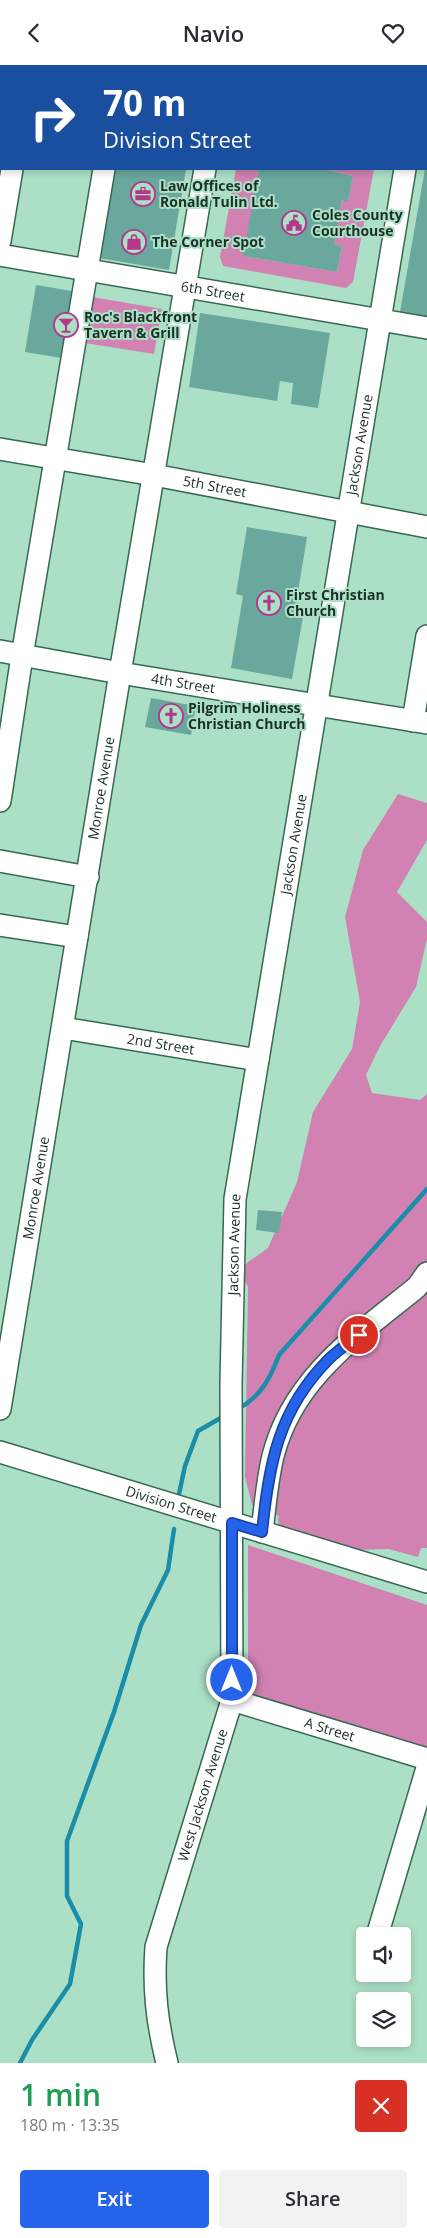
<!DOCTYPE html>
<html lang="en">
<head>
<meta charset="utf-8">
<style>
  body { margin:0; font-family:"Open Sans",sans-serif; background:#f2f2f3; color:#2b2b33; height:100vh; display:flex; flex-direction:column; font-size:19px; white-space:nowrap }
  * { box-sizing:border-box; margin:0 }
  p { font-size:16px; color:#7c7c81 }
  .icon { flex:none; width:28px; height:28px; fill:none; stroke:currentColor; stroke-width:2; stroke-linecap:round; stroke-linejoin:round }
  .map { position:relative; height:1998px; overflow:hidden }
  .drawer { display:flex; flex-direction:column; background:#fff; flex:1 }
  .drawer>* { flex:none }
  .banner { position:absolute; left:0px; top:0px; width:428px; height:105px; box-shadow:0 2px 8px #0003; background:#1a4fa0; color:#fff; overflow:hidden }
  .tools { position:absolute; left:356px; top:1862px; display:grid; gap:10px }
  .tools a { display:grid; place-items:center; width:55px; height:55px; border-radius:5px; background:#fff; box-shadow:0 2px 8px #0003; font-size:25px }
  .pin { position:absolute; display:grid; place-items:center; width:42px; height:42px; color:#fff; margin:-21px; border:2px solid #fff; border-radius:50%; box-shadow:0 1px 5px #0007 }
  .me { position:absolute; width:55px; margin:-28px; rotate:0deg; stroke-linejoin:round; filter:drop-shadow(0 0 4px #0008) }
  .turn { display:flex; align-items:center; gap:18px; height:105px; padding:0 20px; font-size:22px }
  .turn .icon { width:65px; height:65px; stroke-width:2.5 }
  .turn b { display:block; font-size:35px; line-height:42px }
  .round { display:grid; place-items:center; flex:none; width:52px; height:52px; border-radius:5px; background:#f2f2f3 }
  .overview { display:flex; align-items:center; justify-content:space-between; height:85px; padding:0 20px }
  h1 { font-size:30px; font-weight:600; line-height:38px; color:#1e9e55 }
  .primary-button { display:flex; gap:10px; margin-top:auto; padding:10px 20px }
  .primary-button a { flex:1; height:58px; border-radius:5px; background:#2563eb; color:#fff; font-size:20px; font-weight:600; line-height:58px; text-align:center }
  .primary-button a+a { background:#f2f2f3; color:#2b2b33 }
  header { display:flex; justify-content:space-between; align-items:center; height:65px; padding:0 20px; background:#fff; font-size:22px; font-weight:600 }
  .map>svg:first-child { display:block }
  .green { fill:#d182b3 }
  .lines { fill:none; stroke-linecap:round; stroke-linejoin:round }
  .stream { stroke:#1a8da8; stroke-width:4.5 }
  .building { fill:#6aa79d }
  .minor-casing { stroke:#376852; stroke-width:24 }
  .minor { stroke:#fff; stroke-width:21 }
  .route-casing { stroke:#184099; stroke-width:12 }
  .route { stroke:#2563eb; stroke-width:9 }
  .labels { text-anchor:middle; stroke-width:4; stroke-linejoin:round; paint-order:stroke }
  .poi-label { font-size:14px; font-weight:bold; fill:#1b3026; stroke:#ace0c6; text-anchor:start }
  .street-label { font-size:14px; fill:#1b3026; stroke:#ace0c6 }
</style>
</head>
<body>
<header><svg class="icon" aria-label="back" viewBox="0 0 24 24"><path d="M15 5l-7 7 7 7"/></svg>Navio<svg class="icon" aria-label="heart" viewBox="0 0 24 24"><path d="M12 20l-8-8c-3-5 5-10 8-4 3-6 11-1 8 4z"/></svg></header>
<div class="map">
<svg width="427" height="1998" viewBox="0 0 427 1998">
  <rect width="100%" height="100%" fill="#ace0c6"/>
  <!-- green -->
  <g class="green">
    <path d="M 236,104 L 259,104 L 244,191 L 337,207 L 342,181 L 334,179 L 342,135 L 348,136 L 353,111 L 323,104 L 374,104 L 353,217 L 346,223 L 223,201 L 220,192 Z"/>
    <path d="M 87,231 L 162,244 L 154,289 L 79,277 Z"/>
    <path d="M 398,729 L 427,738 L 427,775 L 397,827 L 427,857 L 427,874 L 416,922 L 380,981 L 366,1010 L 372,1028 L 420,1035 L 427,1029 L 427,1483 L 421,1483 L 418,1492 L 389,1484 L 355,1485 L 279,1462 L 278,1454 L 279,1451 L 252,1440 L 245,1412 L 248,1222 L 239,1207 L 248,1197 L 268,1183 L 297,1117 L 313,1047 L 352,984 L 360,937 L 345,852 L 363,785 Z"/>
    <path d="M 248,1480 L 427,1540 L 427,1684 L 248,1628 Z"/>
  </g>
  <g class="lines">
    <!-- stream -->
    <g class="stream">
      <path d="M 238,1344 C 261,1331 270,1314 279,1290 L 427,1124"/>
      <path d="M 179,1429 L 185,1401 L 198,1366 L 224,1351"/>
      <path d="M 20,1998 L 32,1975 L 70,1919 L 81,1859 L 67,1831 L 67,1776 L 114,1647 L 141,1560 L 168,1505 L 174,1464"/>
    </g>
  </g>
  <!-- building -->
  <g class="building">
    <path d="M 108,104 L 186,104 L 169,205 L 93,192 Z"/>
    <path d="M 259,104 L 323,104 L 353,111 L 348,137 L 342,135 L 334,179 L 342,181 L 337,207 L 243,191 Z"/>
    <path d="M 425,104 L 427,104 L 427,252 L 400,247 Z"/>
    <path d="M 36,220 L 78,227 L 68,294 L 25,287 Z"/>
    <path d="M 200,248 L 330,268 L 318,343 L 291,339 L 293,318 L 280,316 L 277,336 L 189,322 Z"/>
    <path d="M 247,462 L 307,472 L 295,545 L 304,546 L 292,614 L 231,603 L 243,531 L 236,529 Z"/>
    <path d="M 151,633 L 196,641 L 191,670 L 145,662 Z"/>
    <path d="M 258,1145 L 282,1147 L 279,1168 L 256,1165 Z"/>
  </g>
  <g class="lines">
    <defs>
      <g id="minor">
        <path d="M 53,0 L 61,1"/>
        <path d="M 29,1 L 29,0"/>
        <path d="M 122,1 L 122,0"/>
        <path d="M 222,1 L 222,0"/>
        <path d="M 422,1 L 423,0"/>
        <path d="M 426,63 L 427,63"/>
        <path d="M 0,176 L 12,104"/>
        <path id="s1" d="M 0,190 L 427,263"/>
        <path id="s2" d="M 0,384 L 154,410 L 427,462"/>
        <path id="s3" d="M 0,586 L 120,608 L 427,658"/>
        <path d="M 413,656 L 427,571"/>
        <path d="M 0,736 L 22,591 L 104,104"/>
        <path d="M 0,796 L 88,812"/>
        <path d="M 0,860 L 77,872"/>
        <path id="s4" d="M 63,963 L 258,995"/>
        <path id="s5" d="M 0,1344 L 120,608 L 205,104"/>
        <path id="s6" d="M 0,1387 L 427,1517"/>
        <path d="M 262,1467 C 265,1442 267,1416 273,1391 C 293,1312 357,1271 417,1222 L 427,1208"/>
        <path id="s7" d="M 232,1635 L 427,1694"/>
        <path d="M 377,1871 L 427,1703"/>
        <path id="s8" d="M 167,1998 C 157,1957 153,1925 156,1882 L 232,1635 L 231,1319 L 235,1134 L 405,104"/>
      </g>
    </defs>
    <!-- minor casing -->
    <use href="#minor" class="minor-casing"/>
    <!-- minor -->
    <use href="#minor" class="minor"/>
  </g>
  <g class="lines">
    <defs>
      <path id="route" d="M 232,1615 L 232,1458 L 262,1467 C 269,1399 278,1345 329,1294 C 338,1285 349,1278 359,1270"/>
    </defs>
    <!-- route casing -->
    <use href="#route" class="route-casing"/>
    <!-- route -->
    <use href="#route" class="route"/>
  </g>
  <!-- icons -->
  <defs>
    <symbol id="office-ring" viewBox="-11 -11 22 22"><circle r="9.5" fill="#ace0c6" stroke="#b2388c" stroke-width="1.5"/><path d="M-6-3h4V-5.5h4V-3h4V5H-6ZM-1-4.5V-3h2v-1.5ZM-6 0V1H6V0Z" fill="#b2388c"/></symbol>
    <symbol id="civic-ring" viewBox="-11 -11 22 22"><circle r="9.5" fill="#ace0c6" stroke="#b2388c" stroke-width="1.5"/><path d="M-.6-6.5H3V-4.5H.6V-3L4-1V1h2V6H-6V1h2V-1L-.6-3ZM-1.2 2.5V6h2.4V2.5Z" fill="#b2388c"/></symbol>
    <symbol id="shop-ring" viewBox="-11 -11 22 22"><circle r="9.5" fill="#ace0c6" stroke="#b2388c" stroke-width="1.5"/><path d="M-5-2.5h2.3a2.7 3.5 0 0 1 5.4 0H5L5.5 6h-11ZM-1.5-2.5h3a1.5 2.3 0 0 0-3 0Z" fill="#b2388c"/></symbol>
    <symbol id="bar-ring" viewBox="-11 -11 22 22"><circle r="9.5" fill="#ace0c6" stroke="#b2388c" stroke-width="1.5"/><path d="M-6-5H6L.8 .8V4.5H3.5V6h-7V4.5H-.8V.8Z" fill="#b2388c"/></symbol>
    <symbol id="church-ring" viewBox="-11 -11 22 22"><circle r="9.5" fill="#ace0c6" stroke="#b2388c" stroke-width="1.5"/><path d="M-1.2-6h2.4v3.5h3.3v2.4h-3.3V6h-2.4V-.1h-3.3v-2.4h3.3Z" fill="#b2388c"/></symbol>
  </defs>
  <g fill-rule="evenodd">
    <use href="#office-ring" x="129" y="115" width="28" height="28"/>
    <use href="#civic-ring" x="280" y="144" width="28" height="28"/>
    <use href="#shop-ring" x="120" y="163" width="28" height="28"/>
    <use href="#bar-ring" x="52" y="246" width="28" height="28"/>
    <use href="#church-ring" x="255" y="524" width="28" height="28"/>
    <use href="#church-ring" x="157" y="637" width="28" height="28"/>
  </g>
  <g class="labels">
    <!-- poi labels -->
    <g class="poi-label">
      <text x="160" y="126">Law Offices of<tspan x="160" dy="16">Ronald Tulin Ltd.</tspan></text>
      <text x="312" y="155">Coles County<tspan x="312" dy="16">Courthouse</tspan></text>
      <text x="152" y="182">The Corner Spot</text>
      <text x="84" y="257">Roc's Blackfront<tspan x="84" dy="16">Tavern &amp; Grill</tspan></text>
      <text x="286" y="535">First Christian<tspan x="286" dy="16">Church</tspan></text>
      <text x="188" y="648">Pilgrim Holiness<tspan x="188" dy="16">Christian Church</tspan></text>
    </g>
    <!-- street labels -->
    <g class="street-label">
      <text dy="5" stroke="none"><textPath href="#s1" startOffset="216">6th Street</textPath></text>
      <text dy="5" stroke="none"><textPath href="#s8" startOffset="1641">Jackson Avenue</textPath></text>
      <text dy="5" stroke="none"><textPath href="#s2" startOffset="218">5th Street</textPath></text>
      <text dy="5" stroke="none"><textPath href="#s3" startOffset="186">4th Street</textPath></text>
      <text dy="5" stroke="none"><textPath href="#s5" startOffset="629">Monroe Avenue</textPath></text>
      <text dy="5" stroke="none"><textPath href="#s8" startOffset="1236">Jackson Avenue</textPath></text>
      <text dy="5" stroke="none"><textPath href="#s4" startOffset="99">2nd Street</textPath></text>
      <text dy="5" stroke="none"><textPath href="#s5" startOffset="224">Monroe Avenue</textPath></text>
      <text dy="5" stroke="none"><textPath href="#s8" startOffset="831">Jackson Avenue</textPath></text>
      <text dy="5" stroke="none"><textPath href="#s6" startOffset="179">Division Street</textPath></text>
      <text dy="5" stroke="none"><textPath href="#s7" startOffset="102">A Street</textPath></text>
      <text dy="5" stroke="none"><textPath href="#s8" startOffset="276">West Jackson Avenue</textPath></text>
    </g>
  </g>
</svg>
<div class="tools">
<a><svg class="icon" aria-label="sound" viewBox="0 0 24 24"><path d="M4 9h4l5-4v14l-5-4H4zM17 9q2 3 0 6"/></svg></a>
<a><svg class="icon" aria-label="layers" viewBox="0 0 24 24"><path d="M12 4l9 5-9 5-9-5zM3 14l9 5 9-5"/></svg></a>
</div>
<div class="pin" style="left:359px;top:1270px;background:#d93025"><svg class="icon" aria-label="arrive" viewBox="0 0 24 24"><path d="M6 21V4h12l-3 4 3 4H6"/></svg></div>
<svg class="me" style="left:232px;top:1615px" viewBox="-20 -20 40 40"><circle r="17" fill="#2563eb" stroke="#fff" stroke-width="3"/><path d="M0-11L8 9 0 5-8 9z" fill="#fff"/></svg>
<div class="banner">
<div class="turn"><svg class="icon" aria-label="right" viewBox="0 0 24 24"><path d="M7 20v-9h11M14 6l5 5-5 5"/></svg><div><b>70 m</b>Division Street</div></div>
</div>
</div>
<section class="drawer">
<div class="overview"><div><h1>1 min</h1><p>180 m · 13:35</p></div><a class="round" style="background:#d93025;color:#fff"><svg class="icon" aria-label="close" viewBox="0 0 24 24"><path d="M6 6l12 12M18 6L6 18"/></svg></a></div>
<div class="primary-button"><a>Exit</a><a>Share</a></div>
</section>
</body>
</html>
